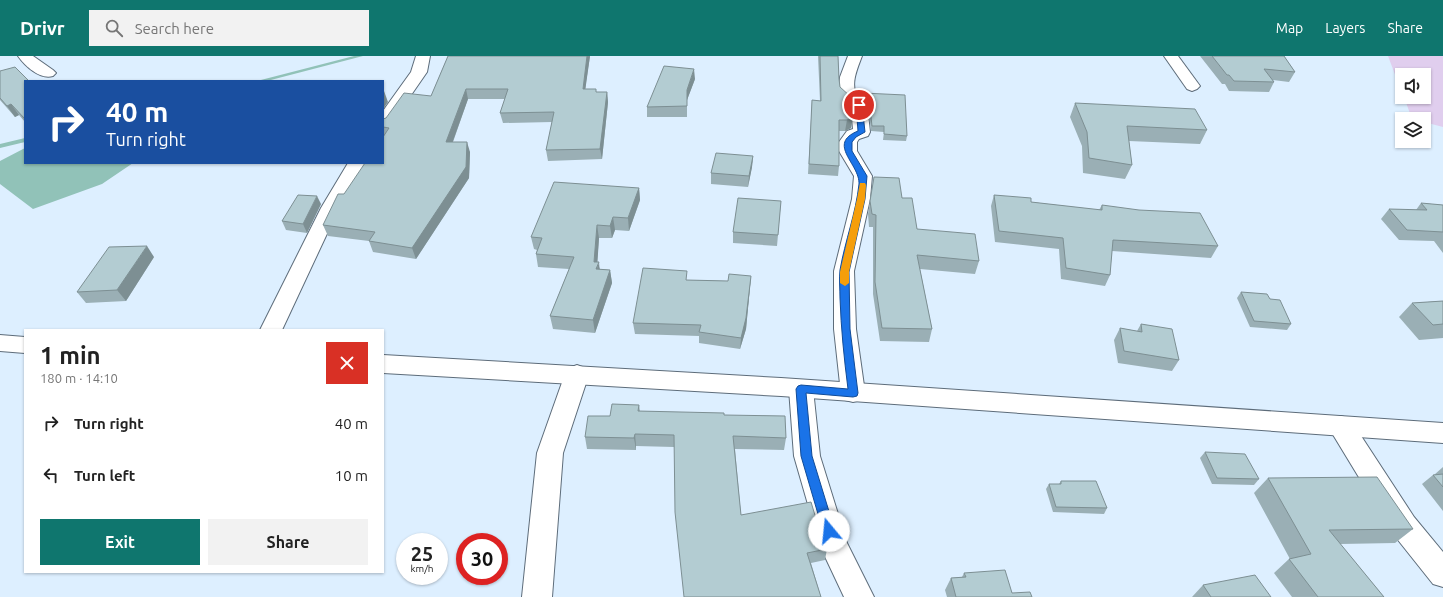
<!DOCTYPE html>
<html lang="en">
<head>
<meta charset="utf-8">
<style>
  body { margin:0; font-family:Ubuntu,sans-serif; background:#f2f2f2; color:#222; height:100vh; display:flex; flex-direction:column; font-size:15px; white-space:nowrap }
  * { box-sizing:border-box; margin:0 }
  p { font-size:13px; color:#767676 }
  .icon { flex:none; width:22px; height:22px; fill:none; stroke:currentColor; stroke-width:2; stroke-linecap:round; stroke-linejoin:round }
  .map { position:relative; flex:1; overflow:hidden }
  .drawer { position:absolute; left:24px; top:273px; width:360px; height:244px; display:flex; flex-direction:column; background:#fff; border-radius:0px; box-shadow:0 1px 3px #0004 }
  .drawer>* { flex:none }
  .hud { position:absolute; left:24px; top:24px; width:360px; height:84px; border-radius:0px; box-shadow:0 1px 3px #0004; background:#1a4fa0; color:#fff; overflow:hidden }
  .fabs { position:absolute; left:1395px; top:12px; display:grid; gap:8px }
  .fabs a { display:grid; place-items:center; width:36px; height:36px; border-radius:0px; background:#fff; box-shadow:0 1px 3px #0004; font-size:20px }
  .speed { position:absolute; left:396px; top:477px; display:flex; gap:8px; font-size:20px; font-weight:700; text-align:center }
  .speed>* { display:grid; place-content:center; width:52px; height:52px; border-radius:50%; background:#fff; box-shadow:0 1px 3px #0004; line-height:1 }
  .speed small { font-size:10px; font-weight:400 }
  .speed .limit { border:6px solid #d22; background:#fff; color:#111 }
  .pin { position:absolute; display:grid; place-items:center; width:34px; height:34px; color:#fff; margin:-17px; border:2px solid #fff; border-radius:50%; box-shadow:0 1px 4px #0007 }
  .me { position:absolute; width:44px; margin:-22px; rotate:343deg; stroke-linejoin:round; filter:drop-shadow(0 0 3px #0008) }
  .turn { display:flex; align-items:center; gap:14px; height:84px; padding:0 16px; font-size:18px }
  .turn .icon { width:52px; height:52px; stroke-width:2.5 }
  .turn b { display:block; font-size:28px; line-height:34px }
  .round { display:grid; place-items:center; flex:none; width:42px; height:42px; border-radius:0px; background:#f2f2f2 }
  .overview { display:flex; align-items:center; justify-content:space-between; height:68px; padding:0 16px }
  h1 { font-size:24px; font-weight:700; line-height:30px }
  .primary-button { display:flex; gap:8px; margin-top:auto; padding:8px 16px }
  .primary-button a { flex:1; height:46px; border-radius:0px; background:#0f766e; color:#fff; font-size:16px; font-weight:700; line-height:46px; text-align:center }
  .primary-button a+a { background:#f2f2f2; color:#222 }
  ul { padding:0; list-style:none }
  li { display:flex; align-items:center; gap:12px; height:52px; padding:0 16px }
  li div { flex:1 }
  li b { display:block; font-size:15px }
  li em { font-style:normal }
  header { display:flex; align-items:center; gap:24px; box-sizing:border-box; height:56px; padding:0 20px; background:#0f766e; color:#fff }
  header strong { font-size:19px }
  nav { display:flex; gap:22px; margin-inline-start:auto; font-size:14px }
  .search { width:280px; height:36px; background:#f2f2f2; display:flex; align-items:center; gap:10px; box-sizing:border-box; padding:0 14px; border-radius:0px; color:#767676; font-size:15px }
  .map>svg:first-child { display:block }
  .green { fill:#e0ceee }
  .water { fill:#91c2b8 }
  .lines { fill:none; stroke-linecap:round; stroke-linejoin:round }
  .stream { fill:#91c2b8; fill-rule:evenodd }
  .minor-casing { stroke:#5d6c7a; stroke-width:2 }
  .secondary-casing { stroke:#5d6c7a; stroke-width:2 }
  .minor { fill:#fff; fill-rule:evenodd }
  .secondary { fill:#fff; fill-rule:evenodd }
  .wall { fill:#9aafb5 }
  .shaded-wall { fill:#7d8f93 }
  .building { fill:#b3ccd2; stroke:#7d8f93 }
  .route { fill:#1a73e8; stroke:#114b97 }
  .slow { fill:#f59e0b }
</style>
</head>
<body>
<header>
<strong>Drivr</strong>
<div class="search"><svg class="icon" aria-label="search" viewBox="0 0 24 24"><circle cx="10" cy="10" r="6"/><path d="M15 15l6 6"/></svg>Search here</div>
<nav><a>Map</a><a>Layers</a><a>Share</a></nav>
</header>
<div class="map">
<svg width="1443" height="541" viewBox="0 0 1443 541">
  <rect width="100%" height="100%" fill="#ddefff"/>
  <!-- green -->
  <path class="green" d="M 1388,0 L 1443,0 L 1443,71 L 1424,66 L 1424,63 L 1412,63 L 1404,41 L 1424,41 L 1424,19 L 1402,19 L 1402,37 Z"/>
  <!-- water -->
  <path class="water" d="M 25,92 L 25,107 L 133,107 L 102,128 L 33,153 L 0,128 L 0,105 Z"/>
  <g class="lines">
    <!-- stream -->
    <g class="stream">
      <path d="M 354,0 L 363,0 L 267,25 L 257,25 Z"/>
      <path d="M 25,82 L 25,86 L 0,92 L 0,88 Z"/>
    </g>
    <defs>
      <g id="minor">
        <path d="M 18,0 L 33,0 L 53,14 L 56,17 L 53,20 C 40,24 25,10 18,0 Z"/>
        <path d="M 416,0 L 430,0 L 427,16 L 389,71 L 383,72 L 383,55 L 411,16 Z"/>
        <path d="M 848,0 L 862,0 C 858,11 849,30 858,40 C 860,44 864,45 867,49 L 870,76 L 868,80 L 859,83 L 857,86 L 857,95 L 872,120 L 870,143 L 854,215 L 856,273 L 865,337 L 861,344 L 853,346 L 845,344 L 841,337 L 834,273 L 834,215 L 852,143 L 854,120 L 839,95 L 839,86 L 847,75 L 853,73 L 851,51 L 843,43 L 839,33 L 840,21 Z"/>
        <path d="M 1164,0 L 1178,0 L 1200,30 L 1197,33 L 1192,35 L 1187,33 Z"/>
        <path d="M 348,107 L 366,107 L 339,152 L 282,274 L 260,274 L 321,152 Z"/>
        <path d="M 577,309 L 585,312 L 589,318 L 563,397 L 552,541 L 522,541 L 537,397 L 565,318 L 569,312 Z"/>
        <path d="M 801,324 L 809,327 L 813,333 L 820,400 L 847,487 L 874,541 L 844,541 L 820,490 L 794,400 L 789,333 L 793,327 Z"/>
        <path d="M 1341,360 L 1350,363 L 1414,461 L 1443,496 L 1443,531 L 1433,528 L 1394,479 L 1332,377 L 1329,370 L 1332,363 Z"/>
      </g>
      <g id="secondary">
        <path d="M 0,279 L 25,281 L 25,297 L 0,295 Z"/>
        <path d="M 383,299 L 781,322 L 1443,367 L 1443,387 L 781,340 L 383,317 Z"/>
      </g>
    </defs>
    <!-- minor casing -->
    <use href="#minor" class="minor-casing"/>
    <!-- secondary casing -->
    <use href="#secondary" class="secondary-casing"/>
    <!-- minor -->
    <use href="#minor" class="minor"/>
    <!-- secondary -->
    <use href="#secondary" class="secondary"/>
  </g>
  <!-- wall -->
  <g class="wall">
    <path d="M 448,0 L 590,0 L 585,33 L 597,36 L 607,36 L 608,46 L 602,103 L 548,105 L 546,94 L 552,66 L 503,67 L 500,57 L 505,43 L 468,43 L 453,86 L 470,96 L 469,122 L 416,203 L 373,196 L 369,185 L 328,180 L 323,169 L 344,138 L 383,107 L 383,63 L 386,62 L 431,40 Z"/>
    <path d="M 818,0 L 838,0 L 839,23 L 840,31 L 853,61 L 851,72 L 845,75 L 839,75 L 839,110 L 838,120 L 808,118 L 812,44 L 820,45 Z"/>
    <path d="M 1200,0 L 1284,0 L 1295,16 L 1289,26 L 1273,24 L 1274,26 L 1269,36 L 1229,35 L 1225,28 L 1222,28 Z"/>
    <path d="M 0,15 L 25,25 L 25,66 L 19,59 L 15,61 L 0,44 Z"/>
    <path d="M 695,23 L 687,44 L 687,61 L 647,61 L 647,51 Z"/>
    <path d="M 863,37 L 907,80 L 906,85 L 883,84 L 884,76 L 871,75 L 868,49 L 862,43 Z"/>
    <path d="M 1075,47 L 1207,74 L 1200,88 L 1129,85 L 1132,109 L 1125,123 L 1083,117 L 1082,90 L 1070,61 Z"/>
    <path d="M 753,100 L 752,111 L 748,131 L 711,128 L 711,117 Z"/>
    <path d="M 874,121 L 902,142 L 917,173 L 979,205 L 975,218 L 920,213 L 932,273 L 929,286 L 880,285 L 873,238 L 873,171 L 869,171 L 868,158 Z"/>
    <path d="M 639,132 L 640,144 L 629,175 L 615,174 L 612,182 L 599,182 L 597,206 L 600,213 L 610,214 L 612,227 L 595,277 L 553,273 L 550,260 L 569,213 L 538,211 L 536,198 L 537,194 L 534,193 L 531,181 Z"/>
    <path d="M 994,139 L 1031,146 L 1099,154 L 1102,149 L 1218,190 L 1211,202 L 1112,195 L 1110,219 L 1105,230 L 1061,223 L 1059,193 L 995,186 L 991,150 Z"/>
    <path d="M 781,145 L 777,190 L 733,187 L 733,176 Z"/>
    <path d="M 1421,147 L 1443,149 L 1443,197 L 1434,185 L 1399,184 L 1381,163 L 1389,153 L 1416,154 Z"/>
    <path d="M 321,148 L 307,177 L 286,174 L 282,165 Z"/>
    <path d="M 154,201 L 126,245 L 86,247 L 77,236 Z"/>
    <path d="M 751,220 L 750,231 L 746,273 L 740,293 L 699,287 L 699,280 L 635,278 L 633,267 L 688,224 L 728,225 Z"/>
    <path d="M 1241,236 L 1270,243 L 1291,268 L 1287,274 L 1250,271 L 1237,242 Z"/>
    <path d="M 1443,245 L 1443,282 L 1419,284 L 1399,261 L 1412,247 Z"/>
    <path d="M 1141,268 L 1179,304 L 1172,315 L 1118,307 L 1114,284 L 1120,272 L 1137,275 Z"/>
    <path d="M 639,349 L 640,355 L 724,359 L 786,382 L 784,394 L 735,393 L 741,459 L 821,479 L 827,493 L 825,504 L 811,507 L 821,541 L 674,391 L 636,390 L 636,394 L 587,393 L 585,381 Z"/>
    <path d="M 1205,396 L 1259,423 L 1254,429 L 1212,428 L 1200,402 Z"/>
    <path d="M 1443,411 L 1443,455 L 1422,428 L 1433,419 L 1434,419 Z"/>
    <path d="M 1268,422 L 1413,473 L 1395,487 L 1340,488 L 1384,541 L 1292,541 L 1274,517 L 1289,503 L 1290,503 L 1254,437 Z"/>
    <path d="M 1061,425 L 1107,452 L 1104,458 L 1053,456 L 1046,433 L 1049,428 L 1059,428 Z"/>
    <path d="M 964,517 L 1012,537 L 1032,541 L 947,541 L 945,534 L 951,522 L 962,521 Z"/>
    <path d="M 1203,529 L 1271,541 L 1192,541 Z"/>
  </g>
  <!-- shaded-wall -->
  <g class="shaded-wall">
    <path d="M 587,0 L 590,0 L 584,43 L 583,33 Z"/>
    <path d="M 694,13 L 695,23 L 687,44 L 687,61 L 687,34 Z"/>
    <path d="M 466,33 L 468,43 L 449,96 L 446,86 Z"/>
    <path d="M 384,35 L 388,46 L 383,53 L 383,38 Z"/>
    <path d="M 607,36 L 608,46 L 602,103 L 600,93 Z"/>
    <path d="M 11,48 L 19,59 L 15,61 L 7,50 Z"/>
    <path d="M 853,61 L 851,72 L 845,75 L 847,64 Z"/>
    <path d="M 467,86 L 470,96 L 469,122 L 416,203 L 412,192 Z"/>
    <path d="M 753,100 L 752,111 L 748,131 L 749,120 Z"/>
    <path d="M 639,132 L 640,144 L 629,175 L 628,162 Z"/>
    <path d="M 317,140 L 321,148 L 307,177 L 303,168 Z"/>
    <path d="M 613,161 L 615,174 L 612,182 L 610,170 Z"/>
    <path d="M 597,169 L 599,182 L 597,213 L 599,206 L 600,219 L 598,226 L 594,206 Z"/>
    <path d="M 147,190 L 154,201 L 126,245 L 117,234 Z"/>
    <path d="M 610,214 L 612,227 L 595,277 L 593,264 Z"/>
    <path d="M 751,220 L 750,231 L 746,273 L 740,293 L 741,282 Z"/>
    <path d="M 635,378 L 636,390 L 636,394 L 634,382 Z"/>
  </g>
  <!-- building -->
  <g class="building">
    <path d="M 448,0 L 587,0 L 583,33 L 596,33 L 596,36 L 607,36 L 600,93 L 546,94 L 554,56 L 500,57 L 508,33 L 466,33 L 446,86 L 467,86 L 466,111 L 412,192 L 369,185 L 375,176 L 323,169 L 338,138 L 344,138 L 365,107 L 383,107 L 383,81 L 389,72 L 383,71 L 383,63 L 386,62 L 404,37 L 431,40 Z"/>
    <path d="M 820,0 L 838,0 L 839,23 L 840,31 L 851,41 L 853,61 L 847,64 L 839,64 L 839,110 L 809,108 L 812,44 L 821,45 Z"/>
    <path d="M 1212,0 L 1284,0 L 1295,16 L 1264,13 L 1274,26 L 1234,25 L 1229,19 L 1227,19 Z"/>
    <path d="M 664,10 L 694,13 L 687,34 L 687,50 L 647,51 Z"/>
    <path d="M 15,11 L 29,25 L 25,25 L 25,63 L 11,48 L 7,50 L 0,42 L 0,15 Z"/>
    <path d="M 863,37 L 905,39 L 907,80 L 884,78 L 884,70 L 872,70 L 869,43 Z"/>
    <path d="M 1075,47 L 1195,53 L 1207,74 L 1127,70 L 1132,109 L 1089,102 L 1087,76 Z"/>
    <path d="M 716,97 L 753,100 L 749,120 L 711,117 Z"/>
    <path d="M 874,121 L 899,122 L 902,142 L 912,142 L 917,173 L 975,178 L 979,205 L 917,199 L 932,273 L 882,272 L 875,226 L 876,159 L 872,158 L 870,145 Z"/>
    <path d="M 554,126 L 639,132 L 628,162 L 613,161 L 610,170 L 597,169 L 594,206 L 599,206 L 596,213 L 610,214 L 593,264 L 550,260 L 574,201 L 536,198 L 542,182 L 531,181 Z"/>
    <path d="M 298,139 L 317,140 L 303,168 L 282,165 Z"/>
    <path d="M 994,139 L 1031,142 L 1031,146 L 1102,154 L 1102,149 L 1139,154 L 1200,157 L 1218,190 L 1113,184 L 1110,219 L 1066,212 L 1063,182 L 999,175 Z"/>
    <path d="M 738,142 L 781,145 L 778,179 L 733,176 Z"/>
    <path d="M 1421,147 L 1443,149 L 1443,176 L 1407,174 L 1389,153 L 1427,154 Z"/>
    <path d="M 147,190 L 117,234 L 77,236 L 109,191 Z"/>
    <path d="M 643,212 L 687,215 L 686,224 L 728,225 L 729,218 L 751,220 L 746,262 L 741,282 L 699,276 L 701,269 L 633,267 Z"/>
    <path d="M 1241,236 L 1267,238 L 1270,243 L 1280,244 L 1291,268 L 1254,265 Z"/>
    <path d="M 1443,245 L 1443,268 L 1433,269 L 1412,247 Z"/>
    <path d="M 1141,268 L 1172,273 L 1179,304 L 1124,295 L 1120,272 L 1142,276 Z"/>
    <path d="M 612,348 L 639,349 L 638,355 L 724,357 L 724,359 L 785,360 L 786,382 L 733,380 L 741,459 L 811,446 L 821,479 L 827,493 L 807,497 L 821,541 L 684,541 L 675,456 L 674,379 L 635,378 L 634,382 L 585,381 L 588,360 L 610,360 Z"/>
    <path d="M 1205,396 L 1245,398 L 1259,423 L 1217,422 Z"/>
    <path d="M 1443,418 L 1443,431 L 1433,419 Z"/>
    <path d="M 1377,421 L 1413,473 L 1329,474 L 1384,541 L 1318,541 L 1289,503 L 1311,498 L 1268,422 Z"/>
    <path d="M 1061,425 L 1096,425 L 1107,452 L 1056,451 L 1049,428 L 1061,428 Z"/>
    <path d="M 1005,514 L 1012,537 L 1030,536 L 1032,541 L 956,541 L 951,522 L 966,521 L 964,517 Z"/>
    <path d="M 1255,519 L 1271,541 L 1211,541 L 1203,529 Z"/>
  </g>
  <!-- route -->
  <path class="route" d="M 859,47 L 862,49 L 865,76 L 856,81 L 852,86 L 852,95 L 867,120 L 865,143 L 849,216 L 850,273 L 858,337 L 857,340 L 853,341 L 806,337 L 812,400 L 835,475 L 833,479 L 829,480 L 825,479 L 823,475 L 801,400 L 796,333 L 798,330 L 801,329 L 848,333 C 844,302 841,272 840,242 C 840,233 839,223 840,214 C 845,185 856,157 859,128 C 860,108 826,88 858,75 L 856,49 Z"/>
  <!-- slow -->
  <path class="slow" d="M 860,127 L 865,127 L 866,129 L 865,143 L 849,216 L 849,227 L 845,230 L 840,227 L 840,216 L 857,143 Z"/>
</svg>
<div class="fabs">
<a><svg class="icon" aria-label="sound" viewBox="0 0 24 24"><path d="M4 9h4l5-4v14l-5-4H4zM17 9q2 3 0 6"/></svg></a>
<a><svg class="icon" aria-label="layers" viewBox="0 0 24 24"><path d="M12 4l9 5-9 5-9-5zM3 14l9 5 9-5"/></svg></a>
</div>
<div class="speed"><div>25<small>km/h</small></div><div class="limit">30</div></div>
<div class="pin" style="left:859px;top:49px;background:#d93025"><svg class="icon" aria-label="arrive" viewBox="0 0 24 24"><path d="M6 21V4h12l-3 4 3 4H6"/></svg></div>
<svg class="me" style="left:829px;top:475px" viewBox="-20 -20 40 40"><circle r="19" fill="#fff"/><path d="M0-13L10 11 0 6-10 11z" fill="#1a73e8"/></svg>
<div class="hud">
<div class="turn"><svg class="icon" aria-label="right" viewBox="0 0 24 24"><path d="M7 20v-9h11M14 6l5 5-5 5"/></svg><div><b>40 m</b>Turn right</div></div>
</div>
<section class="drawer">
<div class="overview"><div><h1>1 min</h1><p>180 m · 14:10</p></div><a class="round" style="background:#d93025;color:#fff"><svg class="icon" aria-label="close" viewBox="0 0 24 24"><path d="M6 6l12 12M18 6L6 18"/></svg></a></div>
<ul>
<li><svg class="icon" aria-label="right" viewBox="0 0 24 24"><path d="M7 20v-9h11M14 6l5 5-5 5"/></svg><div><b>Turn right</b></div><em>40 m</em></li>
<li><svg class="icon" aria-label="left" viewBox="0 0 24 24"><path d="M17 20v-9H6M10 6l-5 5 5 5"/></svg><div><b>Turn left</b></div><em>10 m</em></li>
</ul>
<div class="primary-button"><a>Exit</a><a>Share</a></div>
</section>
</div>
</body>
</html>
